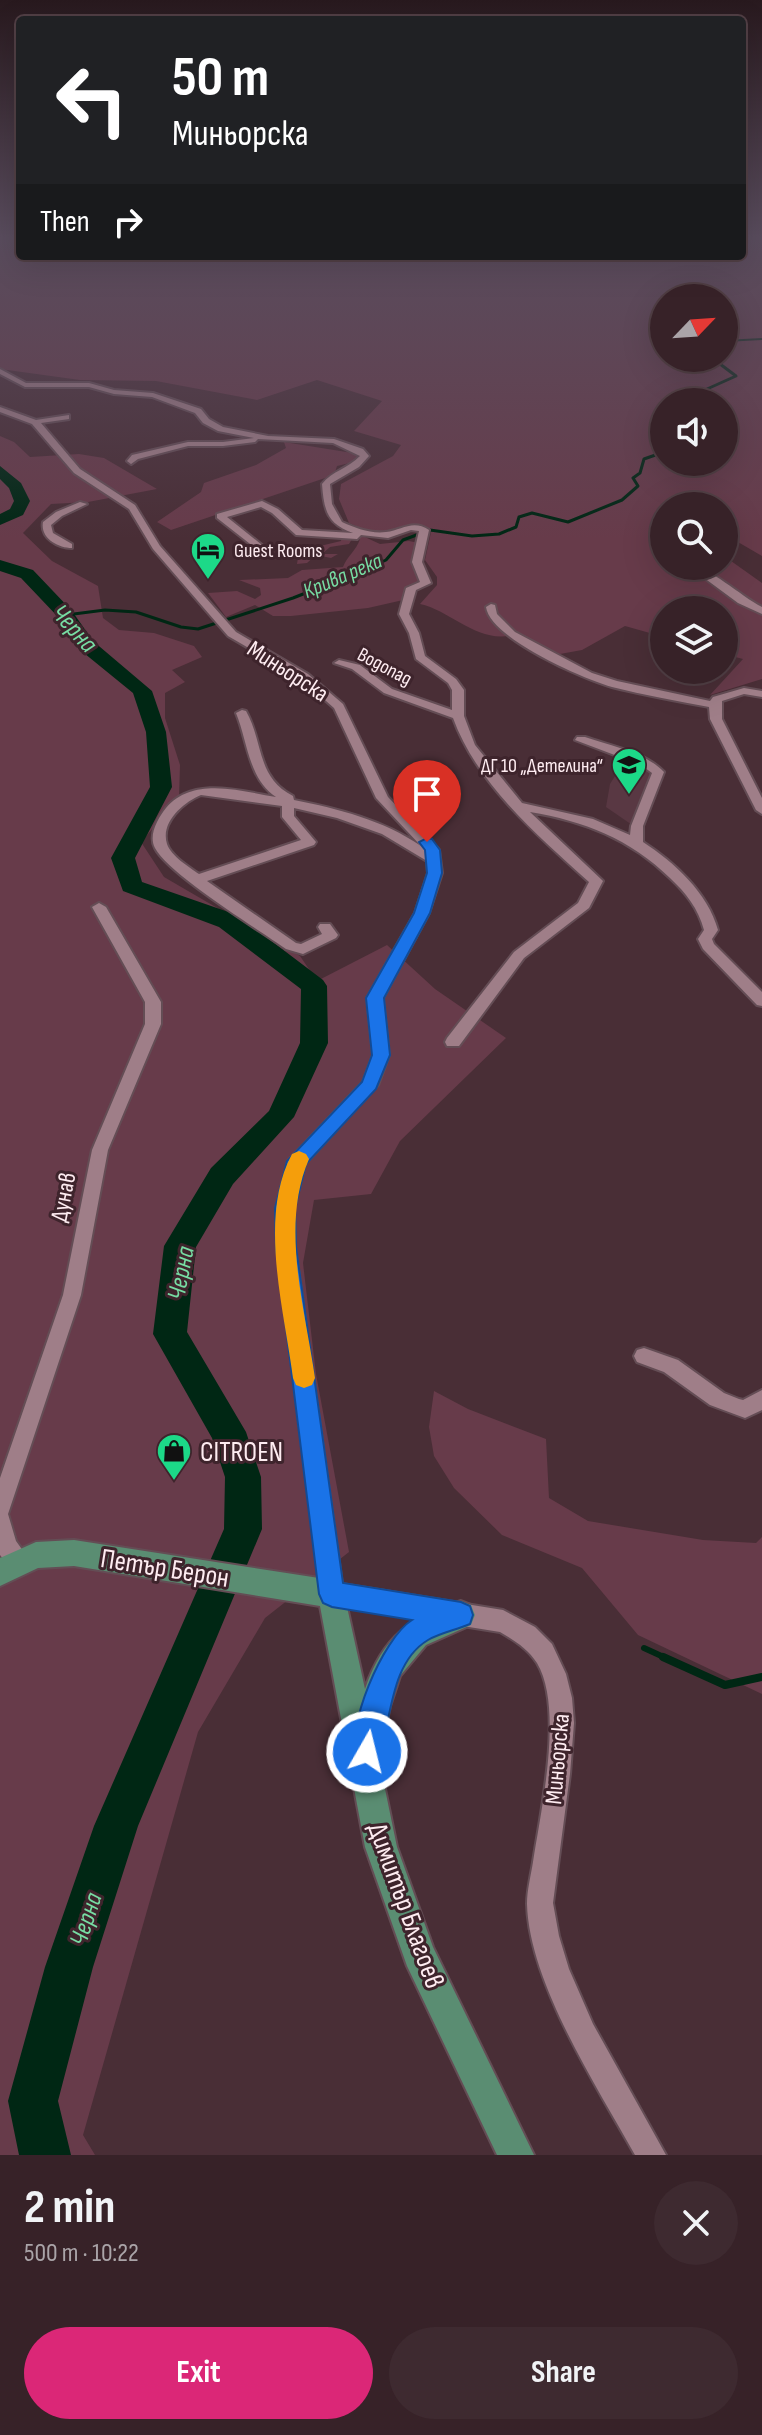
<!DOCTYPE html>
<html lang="en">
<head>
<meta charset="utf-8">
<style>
  body { margin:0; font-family:"Sofia Sans Condensed",sans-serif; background:#3e2a30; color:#f1f3f6; height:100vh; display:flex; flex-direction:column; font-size:30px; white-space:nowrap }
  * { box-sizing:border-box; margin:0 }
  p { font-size:26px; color:#aaa4a8 }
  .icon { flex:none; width:44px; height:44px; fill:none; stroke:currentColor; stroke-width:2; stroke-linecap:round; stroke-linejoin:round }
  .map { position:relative; height:2155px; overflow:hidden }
  .details { display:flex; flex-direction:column; background:#372228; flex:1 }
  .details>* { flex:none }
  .guide { position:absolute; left:16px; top:16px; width:730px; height:244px; border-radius:8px; box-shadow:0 8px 32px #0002,0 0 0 2px #513f45; background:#202124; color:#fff; overflow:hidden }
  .needle { width:52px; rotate:65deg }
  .buttons { position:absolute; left:650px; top:284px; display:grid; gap:16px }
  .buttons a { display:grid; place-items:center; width:88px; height:88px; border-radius:50%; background:#372228; box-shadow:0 8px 32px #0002,0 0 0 2px #513f45; font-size:40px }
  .pin { position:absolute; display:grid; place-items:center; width:68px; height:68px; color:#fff; margin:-82px -34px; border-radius:50% 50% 50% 0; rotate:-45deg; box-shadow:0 0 8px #0007 }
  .pin .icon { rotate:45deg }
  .me { position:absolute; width:88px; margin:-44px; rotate:8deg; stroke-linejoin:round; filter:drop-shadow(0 0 6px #0008) }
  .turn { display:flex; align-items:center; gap:28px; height:168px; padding:0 24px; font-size:36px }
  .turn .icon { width:104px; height:104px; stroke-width:2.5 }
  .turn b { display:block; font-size:56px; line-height:68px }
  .then { display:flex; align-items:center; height:76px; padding:0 24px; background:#0003; gap:16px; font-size:30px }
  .round { display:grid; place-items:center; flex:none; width:84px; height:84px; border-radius:42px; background:#3e2a30 }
  .head { display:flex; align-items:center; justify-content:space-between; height:136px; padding:0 24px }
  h1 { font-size:48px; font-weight:700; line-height:60px }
  .cta { display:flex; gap:16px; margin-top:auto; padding:16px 24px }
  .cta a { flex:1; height:92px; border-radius:48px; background:#db2777; color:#fff; font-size:32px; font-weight:700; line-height:92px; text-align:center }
  .cta a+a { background:#3e2a30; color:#f1f3f6 }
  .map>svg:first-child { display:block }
  .built { fill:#593843 }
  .green { fill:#673b4a; fill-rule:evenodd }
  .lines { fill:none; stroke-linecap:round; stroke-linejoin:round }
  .stream-far3 { stroke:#002714; stroke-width:2 }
  .stream-far2 { stroke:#002714; stroke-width:3 }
  .stream-far1 { stroke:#002714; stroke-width:6 }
  .stream { stroke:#002714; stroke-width:8 }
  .river { fill:#002714; fill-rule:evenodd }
  .minor-casing { stroke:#644d55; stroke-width:4 }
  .major-casing { stroke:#644d55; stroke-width:4 }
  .minor { fill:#9f7e88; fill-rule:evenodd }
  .major { fill:#5a8d72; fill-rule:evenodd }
  .route { fill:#1a73e8; stroke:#114b97; stroke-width:2 }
  .slow { fill:#f59e0b }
  .labels { text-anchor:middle; stroke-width:6; stroke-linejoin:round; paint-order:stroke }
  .far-poi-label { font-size:20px; fill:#feecf1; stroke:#3e242c; text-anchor:start }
  .far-street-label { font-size:20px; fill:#feecf1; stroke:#3e242c }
  .far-water-label { font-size:22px; font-style:italic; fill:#77dca3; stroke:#3e242c }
  .street-label { font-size:24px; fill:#feecf1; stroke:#3e242c }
  .water-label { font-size:26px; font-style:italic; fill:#77dca3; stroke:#3e242c }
  .near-poi-label { font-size:28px; fill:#feecf1; stroke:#3e242c; text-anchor:start }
  .near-street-label { font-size:28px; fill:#feecf1; stroke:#3e242c }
</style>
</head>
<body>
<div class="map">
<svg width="762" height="2155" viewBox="0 0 762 2155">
  <rect width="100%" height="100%" fill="#492e36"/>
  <!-- built -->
  <path class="built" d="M 631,762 L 657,774 L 638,829 L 606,807 L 610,784 L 622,765 Z"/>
  <!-- green -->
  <g class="green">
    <path d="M 0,237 L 20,237 L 20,256 L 742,256 L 742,237 L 762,237 L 762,556 L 731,538 L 724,543 L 724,506 L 664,506 L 664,566 L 724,566 L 724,556 L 762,583 L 762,679 L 710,695 L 743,659 L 724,654 L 724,610 L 664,610 L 664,637 L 625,626 L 582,650 L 560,654 L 516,634 C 480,646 452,611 420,604 L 437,585 L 437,577 L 425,560 L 431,532 C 417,516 404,528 388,532 C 375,535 360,528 349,523 L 339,499 L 341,484 L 393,456 L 401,445 L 354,431 L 382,401 L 317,380 L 257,400 L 156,381 L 80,380 L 0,369 ZM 664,298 L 724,298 L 724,358 L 664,358 ZM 664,402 L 724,402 L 724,462 L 664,462 Z"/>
    <path d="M 0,436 L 14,442 L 30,457 L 79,454 L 104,458 L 157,489 L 88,502 L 51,504 L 23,533 L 52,561 L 98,586 L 103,618 L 119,630 L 154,633 L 194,646 L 202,657 L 172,670 L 185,682 L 165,693 L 165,718 L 180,765 L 179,798 L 141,842 L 164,877 L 300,956 L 317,981 L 387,945 L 435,989 L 506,1038 L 400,1141 L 371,1194 L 314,1200 L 303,1263 L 316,1374 L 349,1552 L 265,1618 L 198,1732 L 83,2135 L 95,2155 L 0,2155 Z"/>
    <path d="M 284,442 L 359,454 L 358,461 L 337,466 L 334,475 L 171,530 L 157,522 L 201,492 L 204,483 L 256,465 L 286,448 Z"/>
    <path d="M 354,532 L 380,544 L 409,541 L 419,543 L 415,559 L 427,584 L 423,588 L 415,590 L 412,598 L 368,608 L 291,616 L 273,616 L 255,605 L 226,617 L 208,593 L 237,591 L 255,599 L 261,595 L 260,588 L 239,580 L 288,578 L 302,570 L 343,567 C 347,556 356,551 360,539 L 352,539 L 349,544 L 330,547 L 322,554 L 338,554 L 331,558 L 316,555 L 307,563 L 297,564 L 299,551 L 341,541 L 342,534 Z"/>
    <path d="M 434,1391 L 468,1409 L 546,1439 L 549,1498 L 588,1521 L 703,1540 L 756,1543 L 762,1537 L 762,1694 L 638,1635 L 582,1568 L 502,1535 L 454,1488 L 434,1456 L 429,1427 Z"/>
  </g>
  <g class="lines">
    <!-- stream-far3 -->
    <g class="stream-far3">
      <path d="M 724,341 L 762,339"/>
      <path d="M 712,358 L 714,360"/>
    </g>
    <!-- stream-far2 -->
    <g class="stream-far2">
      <path d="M 698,402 L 707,389 L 736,376 L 712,358"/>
      <path d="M 66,615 L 105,610 L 136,612 L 181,627 L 198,629 L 293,598 L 369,568 L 386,560 L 403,540 L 430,530 L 472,536 L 499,534 L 516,527 L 519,517 L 532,513 L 568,522 L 622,500 L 638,486 L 633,478 L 640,473 L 644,459 L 664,452"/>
    </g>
    <!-- stream-far1 -->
    <path class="stream-far1" d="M 644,1648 L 668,1659"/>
    <!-- stream -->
    <path class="stream" d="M 663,1657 L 725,1685 L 762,1677"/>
    <!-- river -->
    <g class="river">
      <path d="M 0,466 L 21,483 L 30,501 L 23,515 L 0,525 L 0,514 L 10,509 L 14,501 L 9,488 L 0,479 Z"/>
      <path d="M 0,560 L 33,570 L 72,611 L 93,641 L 152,691 L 166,732 L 172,787 L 135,858 L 142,882 L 237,915 L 323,980 L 327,986 L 328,1043 L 294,1117 L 233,1184 L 196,1247 L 187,1332 L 246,1432 L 261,1477 L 262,1529 L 138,1826 L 93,1967 L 58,2101 L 71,2155 L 19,2155 L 8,2101 L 45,1967 L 94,1826 L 224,1529 L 225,1477 L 212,1438 L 153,1334 L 164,1246 L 211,1168 L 269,1111 L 300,1043 L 301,989 L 219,927 L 123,891 L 111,858 L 150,787 L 146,732 L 133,693 L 79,649 L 59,618 L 21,578 L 0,571 Z"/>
    </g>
    <defs>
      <g id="minor">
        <path d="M 0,369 L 26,383 L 89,383 L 114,390 L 153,393 L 201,409 L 209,419 L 223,427 L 268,436 L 334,439 L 363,449 L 369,456 L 359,467 L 330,484 L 332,504 L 342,522 C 355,528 371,534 386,532 C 402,530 413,519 429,530 L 422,562 L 431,583 L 416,590 L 409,614 L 419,633 L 425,656 L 456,679 L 464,690 L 464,716 L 475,745 L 522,803 L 593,819 L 630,835 L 631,826 L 652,773 L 641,765 L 575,740 L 577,737 L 585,737 C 611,746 645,752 664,772 L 643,826 L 643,842 C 674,862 708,893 718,930 L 712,939 L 714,944 L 762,992 L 762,1006 L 757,1005 L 703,949 L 698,939 L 704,930 C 698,908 686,893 670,878 C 630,839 584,821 530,812 L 603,881 L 589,908 L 524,958 L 459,1046 L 447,1046 L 445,1042 L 447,1038 L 514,952 L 578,903 L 589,882 C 538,836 477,784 453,718 L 384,693 L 352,669 L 334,663 L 339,660 L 360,665 L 392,689 L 452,710 L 452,690 L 448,683 L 416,659 L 409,633 L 399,614 L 406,588 L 420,582 L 412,562 L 419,531 L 411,530 L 388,538 L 361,535 L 357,539 L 296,535 L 272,513 L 261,507 L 227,517 L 262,545 L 254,547 L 217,518 L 217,514 L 262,501 L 278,509 L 302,530 L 353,533 C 327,524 324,510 322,484 C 332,471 349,468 360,456 L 333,443 L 258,439 L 255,442 L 223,446 L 188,446 L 138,459 L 131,464 L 127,461 L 132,455 L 188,442 L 223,442 L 254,438 L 218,431 L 203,423 L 195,413 L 152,397 L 114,394 L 89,387 L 25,387 L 0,374 Z"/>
        <path d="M 0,407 L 36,420 L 69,415 L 69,419 L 41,423 L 80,469 L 135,505 L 160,546 L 236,632 L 308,674 L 343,704 L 388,797 L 439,850 L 442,873 L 429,913 L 383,998 L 389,1055 L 378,1085 L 305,1164 L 294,1208 L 295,1247 L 342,1584 L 503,1610 L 535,1627 L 552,1644 L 566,1674 L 572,1698 L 574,1723 L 570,1774 L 553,1903 L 559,1936 L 569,1969 L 593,2024 L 666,2155 L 635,2155 C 597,2087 529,1982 527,1904 C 527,1890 531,1875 533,1862 C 541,1810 564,1708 537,1663 C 528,1649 514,1640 500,1632 L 332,1605 L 324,1602 L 321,1594 L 277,1247 L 276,1208 L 288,1161 L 363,1082 L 373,1055 L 367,998 L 415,913 L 428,873 L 427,861 L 382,834 L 337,818 L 294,808 L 294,816 L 316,842 L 314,845 L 207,881 L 296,943 L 301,944 L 322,934 L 318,927 L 320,924 L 330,924 L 338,935 L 336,938 L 303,954 L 286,949 C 258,929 168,874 155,848 C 148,835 158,818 166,808 C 193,776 240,791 276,797 C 248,778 248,742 236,713 L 242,710 L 246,711 C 264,743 256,777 293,796 L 294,800 C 339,809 383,820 421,846 L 376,798 L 334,708 L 300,678 L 228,636 L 153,549 L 129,509 L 74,473 L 32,424 L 0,412 ZM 201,795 L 282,806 L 282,817 L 301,840 L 199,874 C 189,867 171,856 167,844 C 160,822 184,802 201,795 Z"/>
        <path d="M 80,502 L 87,504 L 62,516 L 51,525 L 53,533 L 72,544 L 72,548 C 58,548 40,538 43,522 L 56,512 Z"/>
        <path d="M 688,566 C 710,566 740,596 762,607 L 762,614 L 738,603 Z"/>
        <path d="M 491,604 L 495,605 L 497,614 L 515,632 L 592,673 L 617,681 L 710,701 L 713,697 L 744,688 L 762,691 L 762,697 L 744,694 L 722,701 L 722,719 L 762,798 L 762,814 L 756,810 L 710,719 L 709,707 C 677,701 644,695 612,687 C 583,679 490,638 486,607 Z"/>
        <path d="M 99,903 L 106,907 L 161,1002 L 161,1024 L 108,1150 L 81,1295 L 8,1514 L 16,1541 L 31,1562 L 28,1570 L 20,1573 L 12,1570 L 0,1555 L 0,1478 L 63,1295 L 92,1150 L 145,1024 L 145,1002 L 92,907 Z"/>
        <path d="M 644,1348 L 678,1360 L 724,1393 L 739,1399 L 743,1400 L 762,1390 L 762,1410 L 745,1418 L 710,1405 L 664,1372 L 637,1362 L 634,1356 L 637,1350 Z"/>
      </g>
      <path id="major" d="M 74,1540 L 332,1580 L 342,1584 L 365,1689 C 383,1636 410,1618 461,1601 L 471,1605 L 475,1615 L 471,1625 L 426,1645 L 400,1676 L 390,1706 L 379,1760 L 397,1847 L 433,1947 L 534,2155 L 497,2155 L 407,1966 L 365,1847 L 320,1606 L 74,1566 L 38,1568 L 0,1586 L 0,1558 L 36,1542 Z"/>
    </defs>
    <!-- minor casing -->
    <use href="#minor" class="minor-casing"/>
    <!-- major casing -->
    <use href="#major" class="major-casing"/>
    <!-- minor -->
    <use href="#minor" class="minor"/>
    <!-- major -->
    <use href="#major" class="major"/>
  </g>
  <!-- sky -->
  <linearGradient id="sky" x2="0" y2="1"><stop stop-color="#28191e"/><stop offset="0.44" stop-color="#594c5d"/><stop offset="1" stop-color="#594c5d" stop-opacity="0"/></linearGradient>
  <rect width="762" height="539" fill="url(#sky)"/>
  <!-- route -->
  <path class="route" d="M 427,838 L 432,839 L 440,850 L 442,873 L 430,913 L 384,998 L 390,1055 L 376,1089 L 306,1164 L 295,1208 L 296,1247 L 343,1583 L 461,1602 L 470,1606 L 473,1615 L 470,1624 C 456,1630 440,1633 428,1640 C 388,1664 392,1725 377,1762 L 367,1766 L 357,1762 C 344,1729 383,1638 412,1620 L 332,1607 L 323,1603 L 319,1594 L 276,1247 L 275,1208 L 287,1161 L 362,1082 L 372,1055 L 366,998 L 414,913 L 427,873 L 425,850 L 419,842 Z"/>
  <!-- slow -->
  <path class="slow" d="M 299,1151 L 306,1154 L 309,1159 C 280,1226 305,1308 315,1378 L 312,1385 L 304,1388 L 296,1385 L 293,1378 C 284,1309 258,1217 292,1154 Z"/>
  <!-- icons -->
  <defs>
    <symbol id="hotel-pin" viewBox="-11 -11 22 30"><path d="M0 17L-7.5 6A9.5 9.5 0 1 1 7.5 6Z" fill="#1cd988" stroke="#3e242c"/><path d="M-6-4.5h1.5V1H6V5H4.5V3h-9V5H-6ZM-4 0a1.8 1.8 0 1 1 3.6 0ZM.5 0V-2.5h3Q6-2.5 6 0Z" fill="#111"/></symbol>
    <symbol id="school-pin" viewBox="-11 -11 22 30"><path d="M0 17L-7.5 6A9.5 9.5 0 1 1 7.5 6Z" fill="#1cd988" stroke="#3e242c"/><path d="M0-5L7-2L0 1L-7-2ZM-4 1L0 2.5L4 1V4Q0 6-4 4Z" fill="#111"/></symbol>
    <symbol id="shop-pin" viewBox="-11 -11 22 30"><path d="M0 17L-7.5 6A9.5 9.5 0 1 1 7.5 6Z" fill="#1cd988" stroke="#3e242c"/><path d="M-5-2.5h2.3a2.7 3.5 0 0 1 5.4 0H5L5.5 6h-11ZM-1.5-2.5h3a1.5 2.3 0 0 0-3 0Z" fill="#111"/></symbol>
  </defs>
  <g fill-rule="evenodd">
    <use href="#hotel-pin" x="188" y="530" width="40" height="54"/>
    <use href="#school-pin" x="609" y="745" width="40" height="54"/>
    <use href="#shop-pin" x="154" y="1431" width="40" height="54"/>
  </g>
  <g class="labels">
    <!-- far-poi labels -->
    <g class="far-poi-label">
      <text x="234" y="557">Guest Rooms</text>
      <text x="603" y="772" text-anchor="end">ДГ 10 „Детелина“</text>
    </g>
    <!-- far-street labels -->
    <g class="far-street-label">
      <text transform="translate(385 666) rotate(28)" y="7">Водопад</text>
    </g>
    <!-- far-water labels -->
    <g class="far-water-label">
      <text transform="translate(342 575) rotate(-23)" y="8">Крива река</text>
    </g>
    <!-- street labels -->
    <g class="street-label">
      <text transform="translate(288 671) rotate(33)" y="8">Миньорска</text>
      <text transform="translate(63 1197) rotate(-79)" y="8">Дунав</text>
      <text transform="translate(557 1759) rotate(-85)" y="8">Миньорска</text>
    </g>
    <!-- water labels -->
    <g class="water-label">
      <text transform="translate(75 628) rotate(48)" y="9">Черна</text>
      <text transform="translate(180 1273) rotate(-79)" y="9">Черна</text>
      <text transform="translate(85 1919) rotate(-72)" y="9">Черна</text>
    </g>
    <!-- near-poi labels -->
    <g class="near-poi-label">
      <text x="200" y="1461">CITROEN</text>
    </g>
    <!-- near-street labels -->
    <g class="near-street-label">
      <text transform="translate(165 1567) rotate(9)" y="10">Петър Берон</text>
      <text transform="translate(407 1905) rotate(70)" y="10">Димитър Благоев</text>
    </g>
  </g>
</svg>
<div class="buttons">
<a><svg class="needle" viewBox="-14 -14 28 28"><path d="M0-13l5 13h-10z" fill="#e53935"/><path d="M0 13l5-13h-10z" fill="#aaa4a8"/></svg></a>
<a><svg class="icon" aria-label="sound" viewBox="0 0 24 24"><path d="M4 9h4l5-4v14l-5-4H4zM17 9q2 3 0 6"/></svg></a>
<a><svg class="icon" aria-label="search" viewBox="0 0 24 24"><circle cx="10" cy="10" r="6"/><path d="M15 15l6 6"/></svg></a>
<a><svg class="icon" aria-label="layers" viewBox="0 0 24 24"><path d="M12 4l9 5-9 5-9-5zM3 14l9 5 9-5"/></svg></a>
</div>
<div class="pin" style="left:427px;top:842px;background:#d93025"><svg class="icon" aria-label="arrive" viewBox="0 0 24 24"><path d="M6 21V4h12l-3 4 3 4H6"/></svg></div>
<svg class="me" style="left:367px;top:1752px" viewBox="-20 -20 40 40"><circle r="17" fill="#1a73e8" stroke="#fff" stroke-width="3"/><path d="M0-11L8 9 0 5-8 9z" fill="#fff"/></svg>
<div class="guide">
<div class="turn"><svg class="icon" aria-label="left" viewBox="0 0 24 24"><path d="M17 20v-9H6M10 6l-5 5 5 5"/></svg><div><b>50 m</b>Миньорска</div></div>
<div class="then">Then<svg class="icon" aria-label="right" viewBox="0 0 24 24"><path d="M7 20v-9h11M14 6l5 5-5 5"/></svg></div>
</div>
</div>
<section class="details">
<div class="head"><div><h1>2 min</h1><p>500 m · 10:22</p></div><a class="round"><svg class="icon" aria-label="close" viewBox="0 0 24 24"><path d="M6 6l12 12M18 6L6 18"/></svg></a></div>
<div class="cta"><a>Exit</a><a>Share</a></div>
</section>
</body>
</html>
